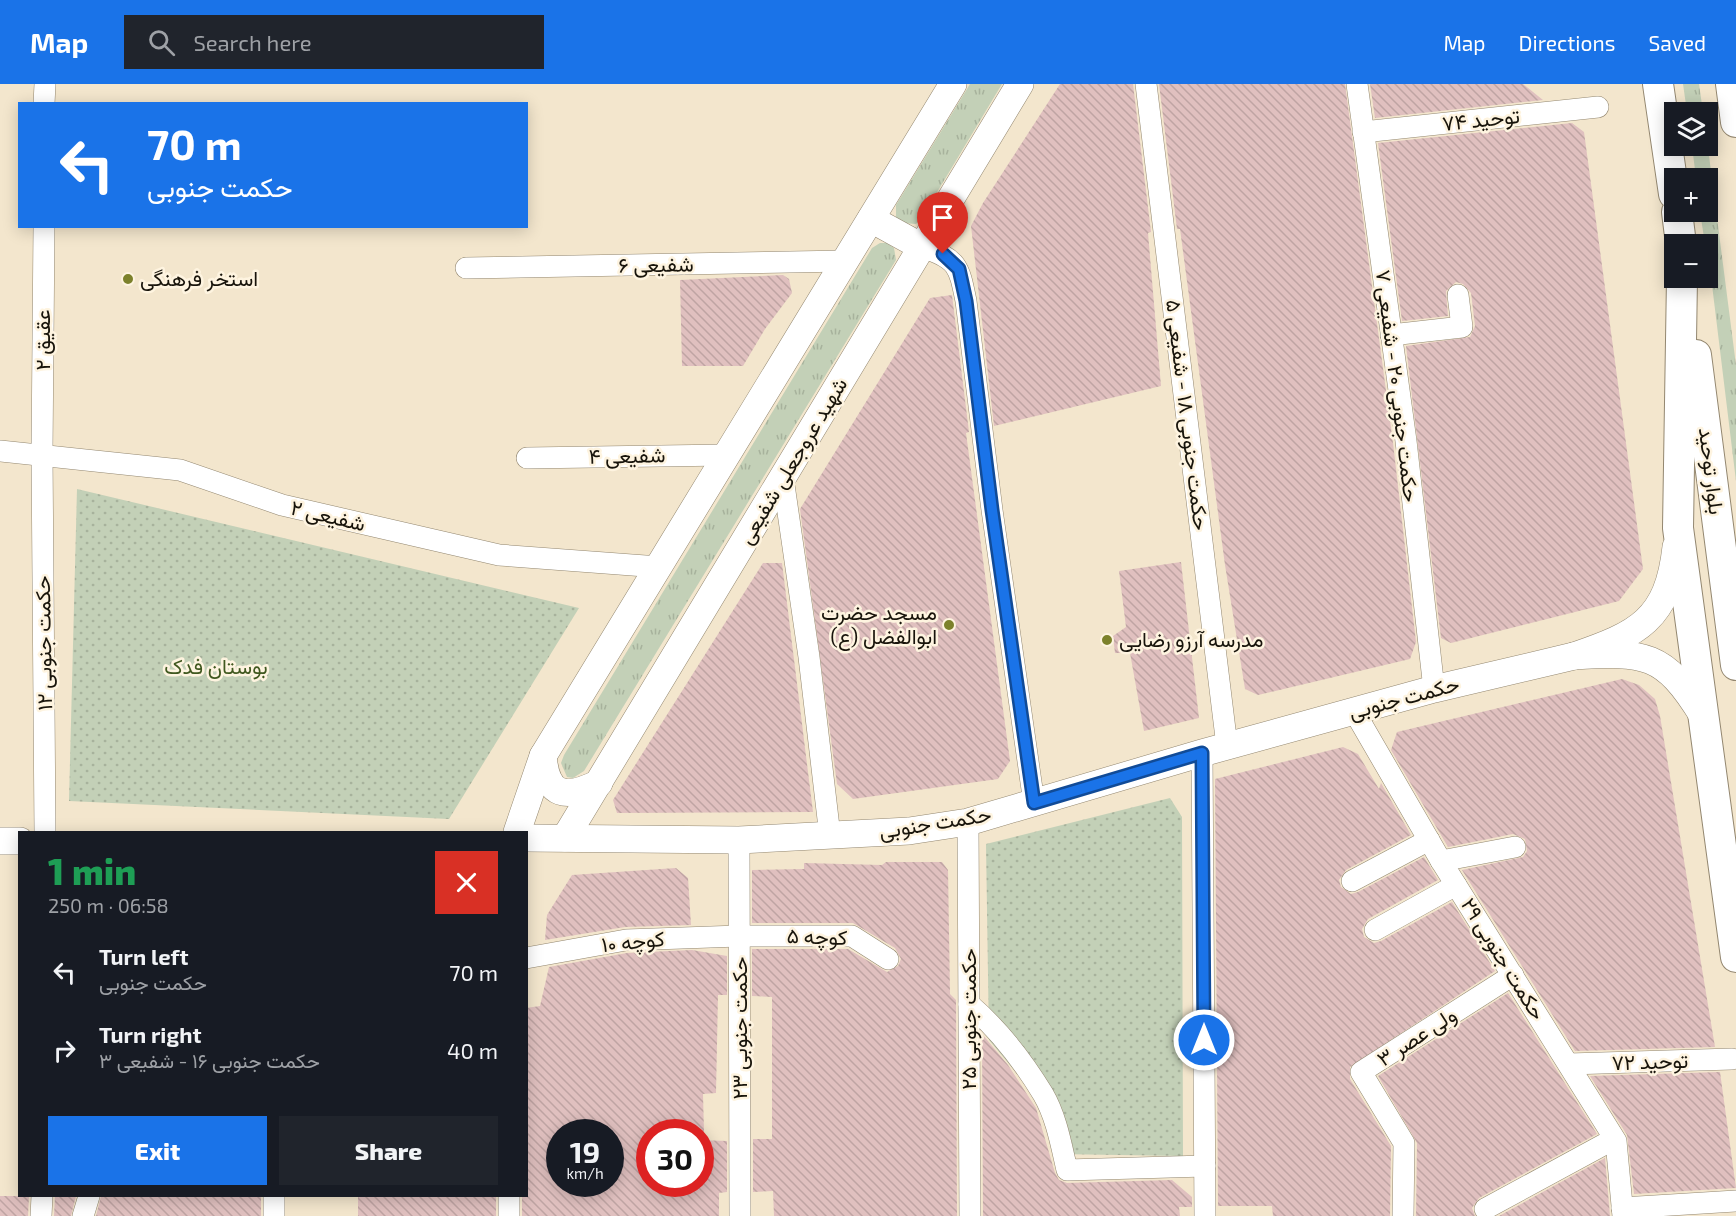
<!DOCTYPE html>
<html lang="en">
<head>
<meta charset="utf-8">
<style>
  body { margin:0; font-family:"Exo 2",Vazirmatn,sans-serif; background:#20242c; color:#f1f3f6; height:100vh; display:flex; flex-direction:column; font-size:22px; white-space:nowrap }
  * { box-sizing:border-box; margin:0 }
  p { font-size:20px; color:#9ea1a6 }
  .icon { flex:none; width:33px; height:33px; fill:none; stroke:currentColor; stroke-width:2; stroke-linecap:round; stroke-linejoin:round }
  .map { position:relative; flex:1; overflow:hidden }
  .panel { position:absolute; left:18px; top:747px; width:510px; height:366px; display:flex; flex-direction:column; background:#171b24; border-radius:0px; box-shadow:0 3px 15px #0003 }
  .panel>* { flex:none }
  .top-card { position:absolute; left:18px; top:18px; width:510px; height:126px; border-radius:0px; box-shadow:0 3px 15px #0003; background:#1a73e8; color:#fff; overflow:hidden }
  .fabs { position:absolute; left:1664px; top:18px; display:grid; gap:12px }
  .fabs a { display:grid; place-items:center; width:54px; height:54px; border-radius:0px; background:#171b24; box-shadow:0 3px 15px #0003; font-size:30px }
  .speed { position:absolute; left:546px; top:1035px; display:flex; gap:12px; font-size:30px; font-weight:700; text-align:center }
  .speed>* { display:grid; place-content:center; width:78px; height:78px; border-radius:50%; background:#171b24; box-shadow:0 3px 15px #0003; line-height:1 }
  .speed small { font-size:15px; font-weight:400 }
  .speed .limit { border:9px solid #d22; background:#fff; color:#111 }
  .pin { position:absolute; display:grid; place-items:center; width:51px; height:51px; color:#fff; margin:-62px -26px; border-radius:50% 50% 50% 0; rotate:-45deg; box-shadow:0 0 6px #0007 }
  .pin .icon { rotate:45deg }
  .me { position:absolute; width:66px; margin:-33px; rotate:0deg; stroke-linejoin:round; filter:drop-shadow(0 0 4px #0008) }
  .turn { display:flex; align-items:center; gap:21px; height:126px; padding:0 30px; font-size:27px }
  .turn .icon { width:78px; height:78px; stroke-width:2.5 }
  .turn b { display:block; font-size:42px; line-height:51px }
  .round { display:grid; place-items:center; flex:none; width:63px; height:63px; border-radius:0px; background:#20242c }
  .head { display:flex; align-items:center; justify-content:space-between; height:102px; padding:0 30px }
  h1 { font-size:36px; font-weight:800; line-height:45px; color:#1e9e55 }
  .primary-button { display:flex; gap:12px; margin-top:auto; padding:12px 30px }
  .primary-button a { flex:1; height:69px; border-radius:0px; background:#1a73e8; color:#fff; font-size:24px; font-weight:800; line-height:69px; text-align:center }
  .primary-button a+a { background:#20242c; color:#f1f3f6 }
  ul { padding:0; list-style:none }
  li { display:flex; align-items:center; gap:18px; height:78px; padding:0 30px }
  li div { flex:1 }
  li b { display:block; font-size:22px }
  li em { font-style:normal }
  header { display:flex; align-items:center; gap:36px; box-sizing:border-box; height:84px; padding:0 30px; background:#1a73e8; color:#fff }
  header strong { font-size:28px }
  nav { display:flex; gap:33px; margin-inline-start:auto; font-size:21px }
  .search { width:420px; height:54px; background:#20242c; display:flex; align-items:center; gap:15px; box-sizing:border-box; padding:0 21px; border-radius:0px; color:#9ea1a6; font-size:22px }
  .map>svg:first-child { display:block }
  .grass { fill:url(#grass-tufts) }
  .park { fill:url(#park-dots) }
  .building { fill:url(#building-back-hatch); fill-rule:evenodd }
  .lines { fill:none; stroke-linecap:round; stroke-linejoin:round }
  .minor-casing { stroke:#938770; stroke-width:22 }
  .tertiary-casing { stroke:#938770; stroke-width:28 }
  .secondary-casing { stroke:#938770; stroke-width:32 }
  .minor { stroke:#fff; stroke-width:21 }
  .tertiary { stroke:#fff; stroke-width:27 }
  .secondary { stroke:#fff; stroke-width:30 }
  .route-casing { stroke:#114b97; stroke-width:15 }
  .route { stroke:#1a73e8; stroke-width:10 }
  .poi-dot { fill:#7c812b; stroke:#fef4e0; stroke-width:2 }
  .labels { text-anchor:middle; stroke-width:5; stroke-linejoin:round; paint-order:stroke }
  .street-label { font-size:21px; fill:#18140b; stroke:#fef4e0 }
  .poi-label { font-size:21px; fill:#18140b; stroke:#fef4e0; text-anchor:start }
  .park-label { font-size:21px; fill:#40581f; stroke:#fef4e0 }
</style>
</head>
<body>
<header>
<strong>Map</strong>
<div class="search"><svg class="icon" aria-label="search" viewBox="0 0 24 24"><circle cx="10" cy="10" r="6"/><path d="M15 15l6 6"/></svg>Search here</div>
<nav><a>Map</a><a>Directions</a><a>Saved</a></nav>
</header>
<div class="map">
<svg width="1736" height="1132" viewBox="0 0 1736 1132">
  <defs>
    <pattern id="grass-tufts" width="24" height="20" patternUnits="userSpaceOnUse" patternTransform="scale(1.5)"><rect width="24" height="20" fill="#c3d0b7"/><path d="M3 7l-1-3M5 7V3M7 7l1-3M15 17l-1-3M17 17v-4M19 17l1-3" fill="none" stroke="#a7b29c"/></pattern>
    <pattern id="park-dots" width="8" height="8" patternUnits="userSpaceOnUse" patternTransform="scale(1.5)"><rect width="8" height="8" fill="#c3d0b7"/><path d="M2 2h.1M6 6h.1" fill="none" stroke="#a7b29c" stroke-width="1.8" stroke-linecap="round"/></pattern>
    <pattern id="building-back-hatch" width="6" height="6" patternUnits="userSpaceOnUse" patternTransform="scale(1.5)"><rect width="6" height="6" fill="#e0c0bf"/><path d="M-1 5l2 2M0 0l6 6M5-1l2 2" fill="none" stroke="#bfa4a3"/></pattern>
  </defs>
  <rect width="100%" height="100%" fill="#f3e6cd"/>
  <!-- grass -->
  <g class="grass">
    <path d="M 970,0 L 1002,0 L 921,135 L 916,140 L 902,139 L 896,134 L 896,121 Z"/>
    <path d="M 1683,0 L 1699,0 L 1703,28 L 1687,28 Z"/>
    <path d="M 1707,56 L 1736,281 L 1736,397 L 1707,160 L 1705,160 L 1700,128 L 1707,128 L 1707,94 L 1696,94 L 1692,62 L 1707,62 Z"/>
    <path d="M 880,159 L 887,159 L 894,164 L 896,176 L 584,687 L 573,694 L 567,693 L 561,679 L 564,671 L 872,164 Z"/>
  </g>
  <!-- park -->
  <g class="park">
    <path d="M 77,405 L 579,524 L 449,735 L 69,717 Z"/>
    <path d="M 1170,714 L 1182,733 L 1183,1072 L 1055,1070 L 1040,1017 L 989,956 L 986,760 Z"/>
  </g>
  <!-- building -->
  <g class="building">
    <path d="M 1060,0 L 1133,0 L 1151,148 L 1148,149 L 1161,302 L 994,342 L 971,142 L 983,119 Z"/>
    <path d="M 1159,0 L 1345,0 L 1393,359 L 1416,558 L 1410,575 L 1258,611 L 1245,605 L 1225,481 L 1180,145 L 1177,145 Z"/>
    <path d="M 1370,0 L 1523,0 L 1543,16 L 1375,34 Z"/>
    <path d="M 1572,39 L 1584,48 L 1643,485 L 1619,517 L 1451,559 L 1441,554 L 1406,262 L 1470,253 L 1475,242 L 1471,209 L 1463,200 L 1456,198 L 1446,207 L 1448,232 L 1402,237 L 1378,59 Z"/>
    <path d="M 783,191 L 789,195 L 792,209 L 765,245 L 743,282 L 682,282 L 680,196 Z"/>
    <path d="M 952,211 L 969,348 L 966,349 L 1010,677 L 998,695 L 853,715 L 837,700 L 800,425 L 930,214 Z"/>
    <path d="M 1181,478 L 1199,634 L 1144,647 L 1130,569 L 1115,569 L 1113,552 L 1126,543 L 1119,487 Z"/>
    <path d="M 763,479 L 782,479 L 813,728 L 617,729 L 613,716 Z"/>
    <path d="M 1622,595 L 1639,601 L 1655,615 L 1660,632 L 1715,963 L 1575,967 L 1462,786 L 1523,773 L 1527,767 L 1525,755 L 1513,750 L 1448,763 L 1391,666 L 1397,648 Z"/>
    <path d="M 1343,663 L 1358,670 L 1379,705 L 1381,699 L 1411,751 L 1346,786 L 1339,796 L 1341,803 L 1351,810 L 1358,808 L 1424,773 L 1438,796 L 1368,835 L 1362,845 L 1364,853 L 1374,859 L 1381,857 L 1452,818 L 1495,887 L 1350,983 L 1350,995 L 1391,1062 L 1390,1132 L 1273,1132 L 1272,1122 L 1218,1122 L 1215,695 Z"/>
    <path d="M 886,778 L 942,778 L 948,786 L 950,910 L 956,916 L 957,1132 L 774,1132 L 773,1107 L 753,1108 L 753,1055 L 772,1055 L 772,913 L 752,912 L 752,865 L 848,865 L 887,888 L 898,882 L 901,875 L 895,864 L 853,839 L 752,839 L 752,786 L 804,785 L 804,779 L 882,781 Z"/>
    <path d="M 676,784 L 688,794 L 691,841 L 625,843 L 545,856 L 547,831 L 572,791 Z"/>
    <path d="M 692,866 L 727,872 L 727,911 L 718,911 L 716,1009 L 703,1010 L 704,1048 L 650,1048 L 650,1100 L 700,1100 L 700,1056 L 727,1057 L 727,1108 L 719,1109 L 719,1132 L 522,1132 L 522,1112 L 526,1112 L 526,924 L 540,922 L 549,883 L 627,869 ZM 560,1048 L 610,1048 L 610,1100 L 560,1100 Z"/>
    <path d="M 1508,909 L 1597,1050 L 1479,1114 L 1472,1124 L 1475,1132 L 1416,1132 L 1417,1059 L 1378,992 Z"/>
    <path d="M 982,950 L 1008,981 L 1036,1024 L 1055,1089 L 1059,1096 L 1067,1099 L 1172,1096 L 1192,1113 L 1192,1123 L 1179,1123 L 1180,1132 L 983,1132 Z"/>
    <path d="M 1720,988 L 1736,1104 L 1634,1110 L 1627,1051 L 1590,992 Z"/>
    <path d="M 1605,1074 L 1610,1132 L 1499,1132 Z"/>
    <path d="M 0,1112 L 29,1112 L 28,1132 L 0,1132 Z"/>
    <path d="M 55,1112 L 76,1112 L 71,1132 L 54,1132 Z"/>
    <path d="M 101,1112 L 261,1112 L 261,1132 L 96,1132 Z"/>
    <rect x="358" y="1112" width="138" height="20"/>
  </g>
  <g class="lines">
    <defs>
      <g id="minor">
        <path d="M 1146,0 L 1227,662"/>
        <path d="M 1357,0 L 1406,357 L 1434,605"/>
        <path d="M 44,20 L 45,0"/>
        <path d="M 1363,48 L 1598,23"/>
        <path d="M 44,142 L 42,370 L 45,748"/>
        <path d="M 922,163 C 958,175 959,182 966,217 L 992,426 L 1034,719"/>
        <path d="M 466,184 L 846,177"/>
        <path d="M 1391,251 L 1462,243 L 1458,211"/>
        <path d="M 0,367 L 180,386 L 282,421 L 499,471 L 659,483"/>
        <path d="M 527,374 L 727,371"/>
        <path d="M 783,394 L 809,573 L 830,752"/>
        <path d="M 1354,627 L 1441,777 L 1616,1057 L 1623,1132"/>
        <path d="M 1202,669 L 1205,1132"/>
        <path d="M 968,738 L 970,1132"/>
        <path d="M 739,756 L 740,1132"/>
        <path d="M 1441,777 L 1515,763"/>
        <path d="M 1352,797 L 1429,756"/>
        <path d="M 1375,846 L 1456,801"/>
        <path d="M 526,874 L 626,856 L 739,852 L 852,852 L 888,875"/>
        <path d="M 969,920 C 998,945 1023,977 1043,1010 C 1056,1032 1061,1060 1067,1086 L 1205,1082"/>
        <path d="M 1569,980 L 1732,975"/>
        <path d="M 274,1112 L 274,1132"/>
        <path d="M 1622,1124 L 1736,1117"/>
        <path d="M 1485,1125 L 1614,1055"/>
        <path d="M 41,1132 L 42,1112"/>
        <path d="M 83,1132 L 89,1112"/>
        <path d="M 509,1132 L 509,1112"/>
        <path d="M 1403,1132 L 1404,1059 L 1361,988 L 1513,891"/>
      </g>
      <g id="tertiary">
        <path d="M 871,135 L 922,163"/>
        <path d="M 1676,463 C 1668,536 1638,550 1574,572 C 1645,568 1664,568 1703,632"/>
        <path d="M 543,672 C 547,714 566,715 599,699"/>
        <path d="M 517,748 L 543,672 L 953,0"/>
        <path d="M 526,754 L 739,756 L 909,747 L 968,738 L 1202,669 L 1434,605 L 1574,572"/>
        <path d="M 565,754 L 1020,0"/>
        <path d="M 0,757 L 20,757"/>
      </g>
      <g id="secondary">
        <path d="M 1658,0 L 1674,110"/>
        <path d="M 1731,0 L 1736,38"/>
        <path d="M 1677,128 L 1681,160"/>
        <path d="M 1682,194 L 1678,444 L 1736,873"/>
        <path d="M 1696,271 L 1736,581"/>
      </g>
    </defs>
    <!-- minor casing -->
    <use href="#minor" class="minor-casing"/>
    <!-- tertiary casing -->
    <use href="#tertiary" class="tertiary-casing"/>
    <!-- secondary casing -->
    <use href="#secondary" class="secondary-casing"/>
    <!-- minor -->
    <use href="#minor" class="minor"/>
    <!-- tertiary -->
    <use href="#tertiary" class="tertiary"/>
    <!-- secondary -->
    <use href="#secondary" class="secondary"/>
  </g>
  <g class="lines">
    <defs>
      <path id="route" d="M 943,170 L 959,185 L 966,217 L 992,426 L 1034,719 L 1202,669 L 1204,956"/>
    </defs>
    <!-- route casing -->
    <use href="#route" class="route-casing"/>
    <!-- route -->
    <use href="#route" class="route"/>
  </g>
  <!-- markers -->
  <g class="poi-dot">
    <circle cx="128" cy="195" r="6"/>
    <circle cx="949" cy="541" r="6"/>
    <circle cx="1107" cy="556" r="6"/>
  </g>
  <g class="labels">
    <!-- street labels -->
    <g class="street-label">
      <text transform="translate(1481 36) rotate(-6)" y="7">توحید ۷۴</text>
      <text transform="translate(656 181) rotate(-1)" y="7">شفیعی ۶</text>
      <text transform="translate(43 256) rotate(-90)" y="7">عقیق ۲</text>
      <text transform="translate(1397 302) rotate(83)" y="7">حکمت جنوبی ۲۰ - شفیعی ۷</text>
      <text transform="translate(1187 331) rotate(83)" y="7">حکمت جنوبی ۱۸ - شفیعی ۵</text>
      <text transform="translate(627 372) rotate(-1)" y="7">شفیعی ۴</text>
      <text transform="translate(793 377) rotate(-59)" y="7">شهید عروجعلی شفیعی</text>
      <text transform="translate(1711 387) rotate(83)" y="7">بلوار توحید</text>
      <text transform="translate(328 432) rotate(13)" y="7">شفیعی ۲</text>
      <text transform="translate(44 559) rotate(-91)" y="7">حکمت جنوبی ۱۲</text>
      <text transform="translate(1404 614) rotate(-15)" y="7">حکمت جنوبی</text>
      <text transform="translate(935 739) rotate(-9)" y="7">حکمت جنوبی</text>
      <text transform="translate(817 853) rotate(2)" y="7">کوچه ۵</text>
      <text transform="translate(633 858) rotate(-6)" y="7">کوچه ۱۰</text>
      <text transform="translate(1503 875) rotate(58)" y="7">حکمت جنوبی ۲۹</text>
      <text transform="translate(969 935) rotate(-90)" y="7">حکمت جنوبی ۲۵</text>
      <text transform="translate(740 944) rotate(-90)" y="7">حکمت جنوبی ۲۳</text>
      <text transform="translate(1417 953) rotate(-33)" y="7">ولی عصر ۳</text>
      <text transform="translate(1650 978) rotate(-2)" y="7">توحید ۷۲</text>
    </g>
    <!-- poi labels -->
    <g class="poi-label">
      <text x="140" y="202">استخر فرهنگی</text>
      <text x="937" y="536" text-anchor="end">مسجد حضرت<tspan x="937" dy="24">ابوالفضل (ع)</tspan></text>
      <text x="1119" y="563">مدرسه آرزو رضایی</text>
    </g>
    <!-- park labels -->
    <g class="park-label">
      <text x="216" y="590">بوستان فدک</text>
    </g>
  </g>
</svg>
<div class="fabs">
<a><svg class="icon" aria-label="layers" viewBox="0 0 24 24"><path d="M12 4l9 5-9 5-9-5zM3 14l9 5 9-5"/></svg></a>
<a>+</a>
<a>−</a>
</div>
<div class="speed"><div>19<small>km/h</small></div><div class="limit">30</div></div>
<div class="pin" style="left:943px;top:170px;background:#d93025"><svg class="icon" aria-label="arrive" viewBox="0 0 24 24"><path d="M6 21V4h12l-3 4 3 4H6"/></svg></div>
<svg class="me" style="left:1204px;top:956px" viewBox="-20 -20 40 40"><circle r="17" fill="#1a73e8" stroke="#fff" stroke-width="3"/><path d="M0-11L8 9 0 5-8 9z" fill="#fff"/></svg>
<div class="top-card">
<div class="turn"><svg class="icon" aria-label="left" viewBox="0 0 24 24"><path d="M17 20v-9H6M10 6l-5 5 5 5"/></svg><div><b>70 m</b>حکمت جنوبی</div></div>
</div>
<section class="panel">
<div class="head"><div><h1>1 min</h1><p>250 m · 06:58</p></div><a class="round" style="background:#d93025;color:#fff"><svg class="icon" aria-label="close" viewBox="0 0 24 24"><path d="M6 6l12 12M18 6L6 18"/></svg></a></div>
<ul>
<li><svg class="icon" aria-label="left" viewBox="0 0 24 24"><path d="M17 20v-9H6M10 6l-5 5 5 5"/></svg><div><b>Turn left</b><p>حکمت جنوبی</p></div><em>70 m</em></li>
<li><svg class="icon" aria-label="right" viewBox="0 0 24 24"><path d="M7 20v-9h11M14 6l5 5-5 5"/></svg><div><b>Turn right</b><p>حکمت جنوبی ۱۶ - شفیعی ۳</p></div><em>40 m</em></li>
</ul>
<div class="primary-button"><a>Exit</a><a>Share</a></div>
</section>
</div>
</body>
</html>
